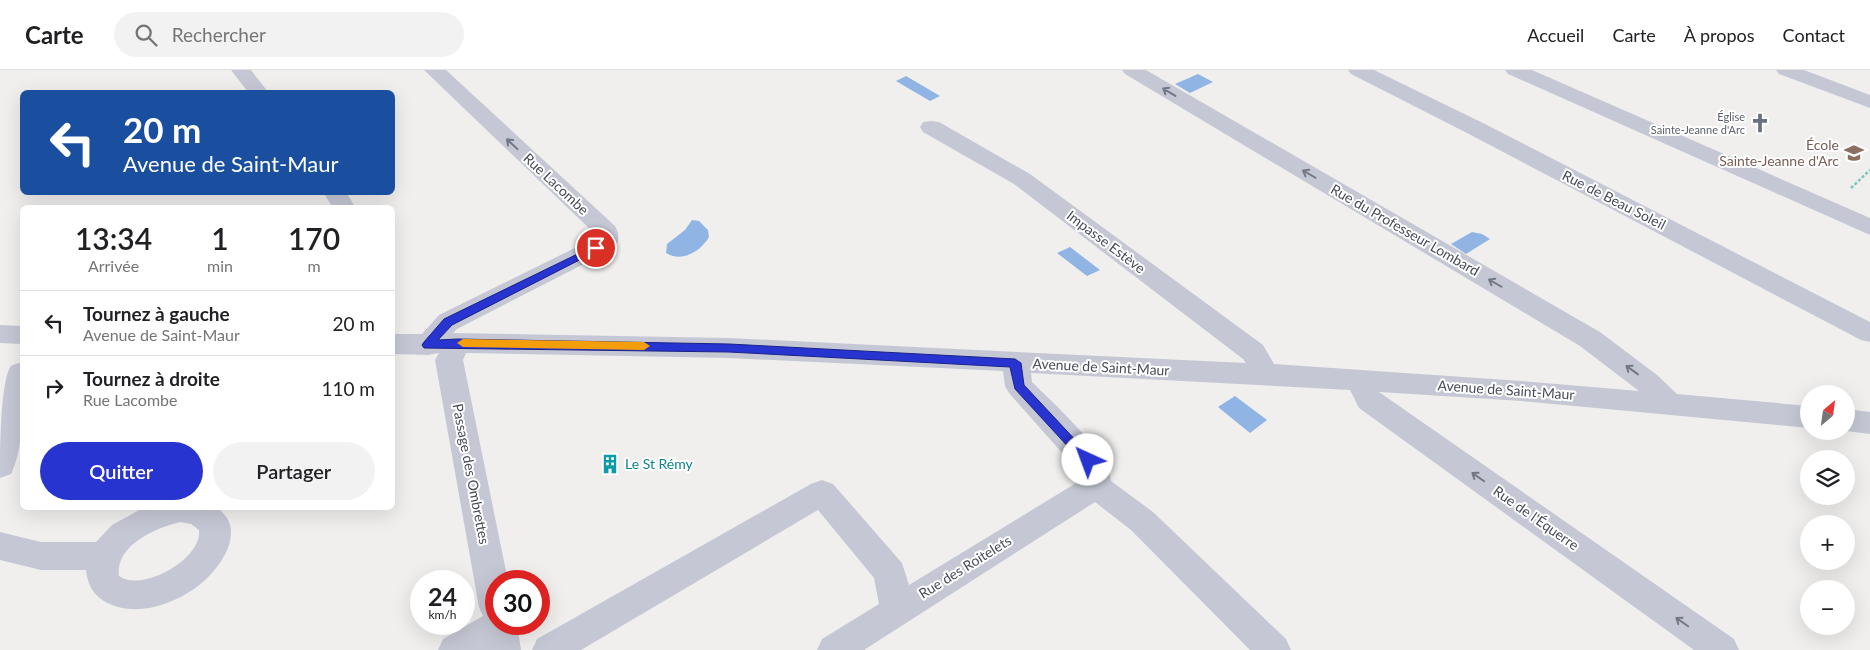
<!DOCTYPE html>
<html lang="fr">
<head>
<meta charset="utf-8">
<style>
  body { margin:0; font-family:Lato,sans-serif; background:#f2f2f2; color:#202124; height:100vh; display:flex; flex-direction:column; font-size:19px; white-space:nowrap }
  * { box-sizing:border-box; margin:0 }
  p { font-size:16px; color:#757577 }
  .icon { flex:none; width:28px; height:28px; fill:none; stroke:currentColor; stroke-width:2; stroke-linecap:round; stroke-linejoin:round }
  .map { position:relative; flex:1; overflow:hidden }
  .details { position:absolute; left:20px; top:135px; width:375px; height:305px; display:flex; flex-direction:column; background:#fff; border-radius:8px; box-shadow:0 5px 20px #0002 }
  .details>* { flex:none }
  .banner { position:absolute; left:20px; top:20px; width:375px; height:105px; border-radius:8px; box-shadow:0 5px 20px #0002; background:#1a4fa0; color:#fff; overflow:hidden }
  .needle { width:32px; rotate:29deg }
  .controls { position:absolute; left:1800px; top:315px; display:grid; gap:10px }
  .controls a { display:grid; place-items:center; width:55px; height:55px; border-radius:50%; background:#fff; box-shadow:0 5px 20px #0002; font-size:25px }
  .speed { position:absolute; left:410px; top:500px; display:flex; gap:10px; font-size:25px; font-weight:700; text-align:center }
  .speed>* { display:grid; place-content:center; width:65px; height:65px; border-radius:50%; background:#fff; box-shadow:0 5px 20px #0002; line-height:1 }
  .speed small { font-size:12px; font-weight:400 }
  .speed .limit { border:8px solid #d22; background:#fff; color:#111 }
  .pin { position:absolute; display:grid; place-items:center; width:42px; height:42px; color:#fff; margin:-21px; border:2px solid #fff; border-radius:50%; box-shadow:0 1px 5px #0007 }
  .me { position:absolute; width:55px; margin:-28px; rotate:317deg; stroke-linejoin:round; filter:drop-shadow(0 0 4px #0008) }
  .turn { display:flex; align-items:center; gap:18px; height:105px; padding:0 20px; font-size:22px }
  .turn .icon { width:65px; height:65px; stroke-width:2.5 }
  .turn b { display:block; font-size:35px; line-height:42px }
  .eta { display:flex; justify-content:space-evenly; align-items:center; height:85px; text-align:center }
  .eta b { font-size:30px; font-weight:600; line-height:35px }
  .cta { display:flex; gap:10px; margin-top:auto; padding:10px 20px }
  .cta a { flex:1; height:58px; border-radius:30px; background:#2834d0; color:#fff; font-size:20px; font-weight:600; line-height:58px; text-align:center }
  .cta a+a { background:#f2f2f2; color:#202124 }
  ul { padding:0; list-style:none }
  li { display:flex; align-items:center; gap:15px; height:65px; padding:0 20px; border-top:1px solid #e0e0e0 }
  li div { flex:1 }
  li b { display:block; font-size:19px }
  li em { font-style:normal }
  header { display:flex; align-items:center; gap:30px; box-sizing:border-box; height:70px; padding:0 25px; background:#fff; border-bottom:1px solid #e0e0e0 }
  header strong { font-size:24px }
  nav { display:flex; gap:28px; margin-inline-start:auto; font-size:18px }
  .search { width:350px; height:45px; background:#f2f2f2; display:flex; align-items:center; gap:12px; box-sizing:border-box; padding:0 18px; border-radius:28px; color:#757577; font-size:19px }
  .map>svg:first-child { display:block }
  .water { fill:#90b4e4 }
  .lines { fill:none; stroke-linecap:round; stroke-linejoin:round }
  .path { stroke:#7bc6bc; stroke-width:2.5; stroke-dasharray:3 2; stroke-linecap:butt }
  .minor { fill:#c5c8d4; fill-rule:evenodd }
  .oneway { stroke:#747785 }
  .route { fill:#2834d0; stroke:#1a2287 }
  .slow { fill:#f59e0b }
  .labels { text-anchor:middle; stroke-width:4; stroke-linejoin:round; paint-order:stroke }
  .far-worship-label { font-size:11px; fill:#5b616d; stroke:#fff; text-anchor:end }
  .education-label { font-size:14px; fill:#785e54; stroke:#fff; text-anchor:end }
  .street-label { font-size:14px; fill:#484b5a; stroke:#fff }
  .culture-label { font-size:14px; fill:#0d838f; stroke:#fff; text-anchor:start }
</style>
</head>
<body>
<header>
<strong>Carte</strong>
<div class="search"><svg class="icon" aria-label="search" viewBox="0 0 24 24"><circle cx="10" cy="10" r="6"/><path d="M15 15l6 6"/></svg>Rechercher</div>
<nav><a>Accueil</a><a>Carte</a><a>À propos</a><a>Contact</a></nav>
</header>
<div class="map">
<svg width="1870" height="580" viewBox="0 0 1870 580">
  <rect width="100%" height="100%" fill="#f0efee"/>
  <!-- water -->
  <g class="water">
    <path d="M 1198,4 L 1213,12 L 1190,23 L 1175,14 Z"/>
    <path d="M 906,6 L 940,26 L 930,31 L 896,11 Z"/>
    <path d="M 692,150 L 699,151 L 708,160 L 709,167 C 701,181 682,193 666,183 L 667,174 L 685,160 Z"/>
    <path d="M 1472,162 L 1482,164 L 1490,169 L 1466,184 L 1451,174 Z"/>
    <path d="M 1070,177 L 1100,200 L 1087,206 L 1057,183 Z"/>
    <path d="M 1235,326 L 1267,350 L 1250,363 L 1218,337 Z"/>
  </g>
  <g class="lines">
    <!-- path -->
    <path class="path" d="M 1851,118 L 1870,100"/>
    <!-- minor -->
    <g class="minor">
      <path d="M 231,0 L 251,0 L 268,22 L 248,22 Z"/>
      <path d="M 424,0 L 446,0 L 615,156 C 619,163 620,170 615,178 L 457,259 L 453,263 L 729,268 L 1246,293 L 1243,289 L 1014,114 L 923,62 L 920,57 L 923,52 L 931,51 L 939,52 L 1030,104 L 1263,275 L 1274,294 L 1522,311 L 1639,321 L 1580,276 L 1125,4 L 1122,0 L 1146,0 L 1600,262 L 1657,305 L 1677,324 L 1809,336 L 1809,358 L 1522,331 L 1379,322 L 1734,569 L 1739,580 L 1694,580 L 1359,338 L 1350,320 L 1031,303 L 1032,312 C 1052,332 1111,385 1111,411 L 1153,442 L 1286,569 L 1291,580 L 1250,580 L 1131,460 L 1095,432 L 864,580 L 817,580 L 822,569 L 879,534 L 874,508 L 818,440 L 581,580 L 532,580 L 537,569 L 811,414 L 822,410 L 833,414 L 902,493 L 909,515 L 1081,410 L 1081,404 L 1009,323 L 1005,316 L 1003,301 L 729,288 L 466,283 L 463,290 L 508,511 L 496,511 L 496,554 L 517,554 L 521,580 L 438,580 L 443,569 L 483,546 L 479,537 L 435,290 L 439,283 L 428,285 L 392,284 L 392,264 L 422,264 L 439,245 L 587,172 L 594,169 L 594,163 Z"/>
      <path d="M 1348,0 L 1374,0 L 1483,53 L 1870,252 L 1870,272 L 1861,270 L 1467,63 L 1351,4 Z"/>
      <path d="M 1505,0 L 1532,0 L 1870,148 L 1870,165 L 1508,4 Z"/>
      <path d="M 1776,0 L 1804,0 L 1870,25 L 1870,38 L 1779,4 Z"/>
      <path d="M 323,122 L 346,122 L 356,138 L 333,138 Z"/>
      <path d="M 0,255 L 22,256 L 22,274 L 0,273 Z"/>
      <path d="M 22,292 C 26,320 24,379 11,404 L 0,408 C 0,386 0,310 11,296 C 14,294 19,293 22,292 Z"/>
      <path d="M 1846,339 L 1870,342 L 1870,364 L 1846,361 Z"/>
      <path d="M 143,438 L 217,438 C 250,460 218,503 194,519 C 172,534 141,545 115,536 C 97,530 88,519 86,500 L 41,500 L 0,490 L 0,462 L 41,472 L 96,472 L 112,455 ZM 180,452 L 191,454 L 199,460 C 203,488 143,523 119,506 C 115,475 156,458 180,452 Z"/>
    </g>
  </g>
  <!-- one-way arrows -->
  <defs><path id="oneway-shaft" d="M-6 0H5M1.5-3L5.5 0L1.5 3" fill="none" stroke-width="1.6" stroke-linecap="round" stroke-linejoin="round" transform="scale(1.25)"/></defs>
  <g class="oneway">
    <use href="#oneway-shaft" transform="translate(1169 22) rotate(-149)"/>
    <use href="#oneway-shaft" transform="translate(512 74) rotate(-137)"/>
    <use href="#oneway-shaft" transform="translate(1309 104) rotate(-150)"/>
    <use href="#oneway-shaft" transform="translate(1495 213) rotate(-150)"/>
    <use href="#oneway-shaft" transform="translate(1632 300) rotate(-144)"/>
    <use href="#oneway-shaft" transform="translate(1478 407) rotate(-145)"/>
    <use href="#oneway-shaft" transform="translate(1682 552) rotate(-145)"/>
  </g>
  <!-- route -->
  <path class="route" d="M 596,175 L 601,178 L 599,180 L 452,255 L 438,270 L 457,269 L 729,274 L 1015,289 L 1021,293 L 1024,315 L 1094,390 L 1092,393 L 1083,393 L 1015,319 L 1010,297 L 729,282 L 424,278 L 422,275 L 424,272 L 444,249 Z"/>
  <!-- slow -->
  <path class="slow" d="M 463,269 L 644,272 L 650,276 L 644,280 L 463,277 L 457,273 Z"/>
  <!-- icons -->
  <defs>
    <symbol id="church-bare" viewBox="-9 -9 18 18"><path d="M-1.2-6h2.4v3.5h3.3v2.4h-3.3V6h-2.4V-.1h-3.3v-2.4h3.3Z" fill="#6b7280" stroke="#fff" stroke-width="2.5" paint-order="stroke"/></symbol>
    <symbol id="school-bare" viewBox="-9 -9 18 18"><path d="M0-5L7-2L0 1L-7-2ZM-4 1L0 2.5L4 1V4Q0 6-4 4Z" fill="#8d6e63" stroke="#fff" stroke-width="2.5" paint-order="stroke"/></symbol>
    <symbol id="building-bare" viewBox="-9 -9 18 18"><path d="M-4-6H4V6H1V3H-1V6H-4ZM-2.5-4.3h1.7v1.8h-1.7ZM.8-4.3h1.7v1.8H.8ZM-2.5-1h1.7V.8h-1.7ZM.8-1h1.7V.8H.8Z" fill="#0f9aa8" stroke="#fff" stroke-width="2.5" paint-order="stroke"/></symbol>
  </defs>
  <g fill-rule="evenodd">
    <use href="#church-bare" x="1746" y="39" width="28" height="28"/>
    <use href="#school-bare" x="1840" y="69" width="28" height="28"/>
    <use href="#building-bare" x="596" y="380" width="28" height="28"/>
  </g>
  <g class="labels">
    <!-- far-worship labels -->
    <g class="far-worship-label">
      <text x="1745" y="51">Église<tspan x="1745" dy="13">Sainte-Jeanne d'Arc</tspan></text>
    </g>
    <!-- education labels -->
    <g class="education-label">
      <text x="1839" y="80">École<tspan x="1839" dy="16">Sainte-Jeanne d'Arc</tspan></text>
    </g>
    <!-- street labels -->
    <g class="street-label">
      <text transform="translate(556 114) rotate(43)" y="5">Rue Lacombe</text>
      <text transform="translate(1614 130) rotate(27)" y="5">Rue de Beau Soleil</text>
      <text transform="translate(1405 160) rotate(30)" y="5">Rue du Professeur Lombard</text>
      <text transform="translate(1106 172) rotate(37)" y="5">Impasse Estève</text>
      <text transform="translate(1101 297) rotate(3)" y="5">Avenue de Saint-Maur</text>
      <text transform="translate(1506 320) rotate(4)" y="5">Avenue de Saint-Maur</text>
      <text transform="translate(471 404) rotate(79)" y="5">Passage des Ombrettes</text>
      <text transform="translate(1536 448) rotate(35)" y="5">Rue de l'Équerre</text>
      <text transform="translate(965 497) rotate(-32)" y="5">Rue des Roitelets</text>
    </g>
    <!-- culture labels -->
    <g class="culture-label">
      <text x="625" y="399">Le St Rémy</text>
    </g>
  </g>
</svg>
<div class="controls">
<a><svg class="needle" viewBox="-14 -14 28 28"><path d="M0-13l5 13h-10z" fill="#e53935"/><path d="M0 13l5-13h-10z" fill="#757577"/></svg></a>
<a><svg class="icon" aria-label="layers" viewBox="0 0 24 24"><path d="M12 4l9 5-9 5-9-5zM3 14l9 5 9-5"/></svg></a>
<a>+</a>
<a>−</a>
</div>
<div class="speed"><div>24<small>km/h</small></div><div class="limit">30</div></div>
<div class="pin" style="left:596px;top:178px;background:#d93025"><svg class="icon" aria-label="arrive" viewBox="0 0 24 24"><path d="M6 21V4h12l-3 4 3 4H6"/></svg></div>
<svg class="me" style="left:1088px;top:390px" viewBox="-20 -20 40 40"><circle r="19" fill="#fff"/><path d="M0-13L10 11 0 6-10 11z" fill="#2834d0"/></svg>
<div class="banner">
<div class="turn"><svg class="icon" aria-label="left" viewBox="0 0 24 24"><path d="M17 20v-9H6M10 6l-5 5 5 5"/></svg><div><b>20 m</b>Avenue de Saint-Maur</div></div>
</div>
<section class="details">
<div class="eta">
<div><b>13:34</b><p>Arrivée</p></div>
<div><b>1</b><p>min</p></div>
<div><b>170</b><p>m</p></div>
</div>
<ul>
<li><svg class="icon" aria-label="left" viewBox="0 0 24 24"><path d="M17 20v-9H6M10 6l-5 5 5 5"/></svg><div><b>Tournez à gauche</b><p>Avenue de Saint-Maur</p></div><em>20 m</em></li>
<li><svg class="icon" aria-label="right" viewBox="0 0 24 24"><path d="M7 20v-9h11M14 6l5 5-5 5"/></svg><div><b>Tournez à droite</b><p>Rue Lacombe</p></div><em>110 m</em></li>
</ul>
<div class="cta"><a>Quitter</a><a>Partager</a></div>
</section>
</div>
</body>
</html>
